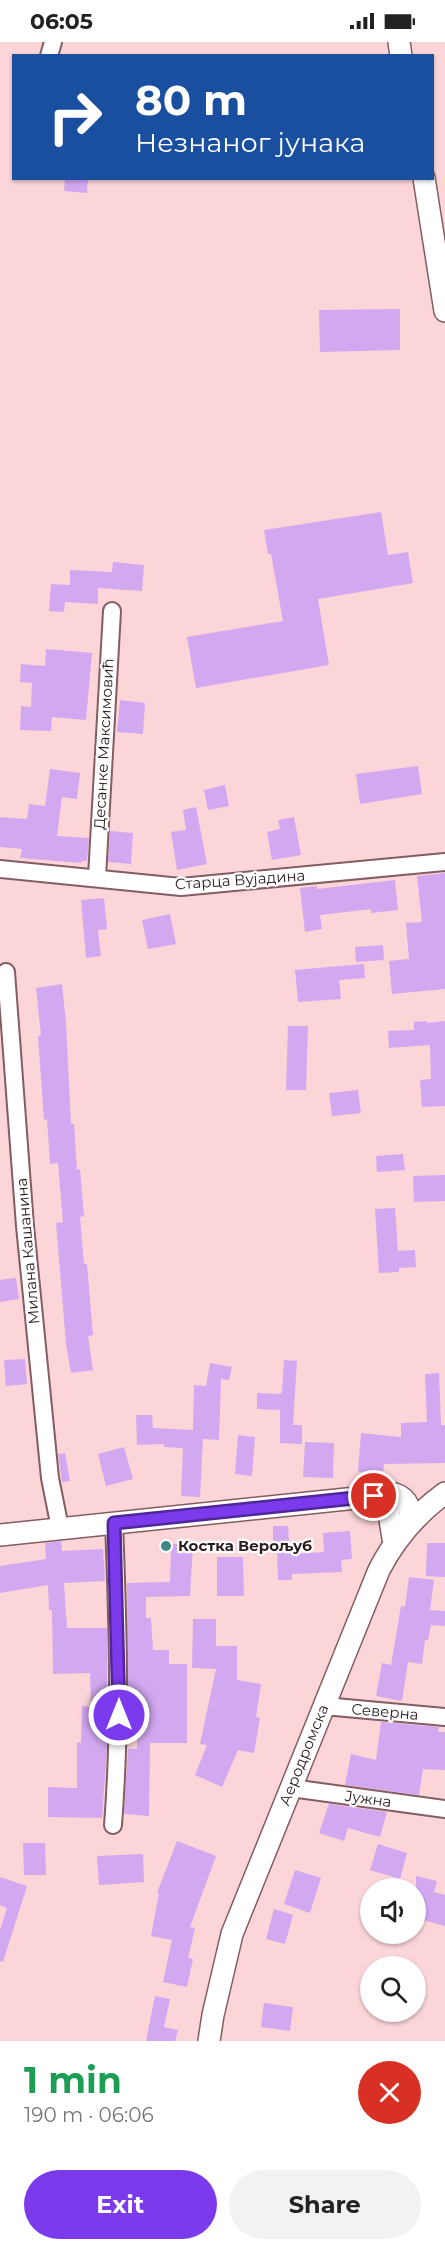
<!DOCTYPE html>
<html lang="en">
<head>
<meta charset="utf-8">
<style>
  body { margin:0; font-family:Montserrat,sans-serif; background:#f2f2f2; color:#222; height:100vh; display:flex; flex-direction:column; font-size:22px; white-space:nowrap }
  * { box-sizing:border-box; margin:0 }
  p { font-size:20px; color:#767676 }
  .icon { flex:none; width:33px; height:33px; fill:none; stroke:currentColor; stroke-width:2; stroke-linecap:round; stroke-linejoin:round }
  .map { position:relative; height:1999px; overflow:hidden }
  .side { display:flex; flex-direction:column; background:#fff; flex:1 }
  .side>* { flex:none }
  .top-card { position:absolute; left:12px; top:12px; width:422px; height:126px; border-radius:0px; box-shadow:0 2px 4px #0004; background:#1a4fa0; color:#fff; overflow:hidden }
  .buttons { position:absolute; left:360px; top:1836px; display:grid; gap:12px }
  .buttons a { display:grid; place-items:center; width:66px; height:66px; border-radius:50%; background:#fff; box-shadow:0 2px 4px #0004; font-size:30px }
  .pin { position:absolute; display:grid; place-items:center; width:51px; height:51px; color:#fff; margin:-26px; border:3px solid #fff; border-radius:50%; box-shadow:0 2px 6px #0007 }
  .me { position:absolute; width:66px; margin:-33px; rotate:0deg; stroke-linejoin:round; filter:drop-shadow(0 0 4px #0008) }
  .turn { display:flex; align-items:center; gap:21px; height:126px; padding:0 24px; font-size:27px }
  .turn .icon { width:78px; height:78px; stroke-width:2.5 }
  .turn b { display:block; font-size:42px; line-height:51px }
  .round { display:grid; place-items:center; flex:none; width:63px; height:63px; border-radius:32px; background:#f2f2f2 }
  .overview { display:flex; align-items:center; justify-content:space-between; height:102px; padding:0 24px }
  h1 { font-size:36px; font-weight:700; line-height:45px; color:#1e9e55 }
  .action { display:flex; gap:12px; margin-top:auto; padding:12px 24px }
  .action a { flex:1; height:69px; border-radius:36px; background:#7c3aed; color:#fff; font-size:24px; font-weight:700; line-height:69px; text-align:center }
  .action a+a { background:#f2f2f2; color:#222 }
  .status { display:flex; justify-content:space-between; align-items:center; height:42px; padding:0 30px; background:#fff; direction:ltr }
  .status svg { height:16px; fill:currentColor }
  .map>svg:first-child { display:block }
  .building { fill:#d2a8f1 }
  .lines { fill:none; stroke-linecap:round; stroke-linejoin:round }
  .minor-casing { stroke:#855c61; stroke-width:20 }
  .tertiary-casing { stroke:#855c61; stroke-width:24 }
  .minor { stroke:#fff; stroke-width:16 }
  .tertiary { stroke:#fff; stroke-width:21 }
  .route-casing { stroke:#51269a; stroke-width:15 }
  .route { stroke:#7c3aed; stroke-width:10 }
  .poi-dot { fill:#3f8783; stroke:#fff; stroke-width:2 }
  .labels { text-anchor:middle; stroke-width:4.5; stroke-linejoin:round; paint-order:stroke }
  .street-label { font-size:15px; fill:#2c1b1d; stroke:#fff }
  .poi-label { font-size:15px; font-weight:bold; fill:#2c1b1d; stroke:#fff; text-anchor:start }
</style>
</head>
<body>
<div class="status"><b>06:05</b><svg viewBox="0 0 49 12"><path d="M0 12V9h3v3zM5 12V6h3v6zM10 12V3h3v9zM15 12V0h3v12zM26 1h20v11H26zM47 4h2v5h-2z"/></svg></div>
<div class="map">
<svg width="445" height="1999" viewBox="0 0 445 1999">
  <rect width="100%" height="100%" fill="#fcd5d9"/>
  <!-- building -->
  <g class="building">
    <path d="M 65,136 L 88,136 L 87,151 L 64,149 Z"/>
    <path d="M 400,267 L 400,308 L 320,310 L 319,268 Z"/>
    <path d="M 381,470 L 388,513 L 408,510 L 413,541 L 318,557 L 329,623 L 196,646 L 187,595 L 283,579 L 271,512 L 268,512 L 264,488 Z"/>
    <path d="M 113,520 L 144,523 L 142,549 L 98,546 L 98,562 L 65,560 L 64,570 L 49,569 L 51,542 L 70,543 L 70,528 L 112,530 Z"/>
    <path d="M 46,607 L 92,611 L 86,678 L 52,675 L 51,689 L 20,688 L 21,664 L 31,665 L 32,641 L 20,640 L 21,622 L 45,624 Z"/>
    <path d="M 120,658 L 145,661 L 143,692 L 117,690 Z"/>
    <path d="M 418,724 L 422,752 L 360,762 L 356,732 Z"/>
    <path d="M 50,727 L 80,731 L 77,757 L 62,755 L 57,794 L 89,796 L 87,819 L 82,819 L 81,821 L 20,816 L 22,807 L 0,805 L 0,775 L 27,777 L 29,762 L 45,764 Z"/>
    <path d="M 225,743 L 229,764 L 208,768 L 204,748 Z"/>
    <path d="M 196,765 L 207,822 L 177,828 L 171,790 L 186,788 L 183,768 Z"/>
    <path d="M 294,775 L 301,813 L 272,818 L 267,790 L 280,787 L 278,778 Z"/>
    <path d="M 110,789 L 133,791 L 131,822 L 108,820 Z"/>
    <path d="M 445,831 L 445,947 L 392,952 L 389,919 L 409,917 L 406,881 L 422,880 L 417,834 Z"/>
    <path d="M 395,838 L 398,868 L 371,871 L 371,867 L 320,873 L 322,887 L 305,890 L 300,846 L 317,844 L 317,847 Z"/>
    <path d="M 104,856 L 107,887 L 98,888 L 101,914 L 86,916 L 81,858 Z"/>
    <path d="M 170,872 L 176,902 L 148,907 L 142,878 Z"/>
    <path d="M 383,903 L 384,918 L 356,920 L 355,905 Z"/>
    <path d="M 364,922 L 365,936 L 339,938 L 341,957 L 298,960 L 295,928 Z"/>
    <path d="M 62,942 L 66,981 L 71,1082 L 74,1082 L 77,1128 L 80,1127 L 84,1174 L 80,1175 L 84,1222 L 87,1222 L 93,1293 L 88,1294 L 93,1328 L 71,1331 L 66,1302 L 56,1181 L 63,1180 L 58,1121 L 50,1122 L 47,1077 L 44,1078 L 38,994 L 41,993 L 36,946 Z"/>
    <path d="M 427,979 L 427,981 L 445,979 L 445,1064 L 422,1065 L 420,1038 L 431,1037 L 430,1003 L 389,1006 L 388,989 L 414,988 L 414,980 Z"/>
    <path d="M 288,984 L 308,984 L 306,1048 L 286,1048 Z"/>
    <path d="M 358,1048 L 361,1071 L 332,1074 L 329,1051 Z"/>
    <path d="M 403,1112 L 405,1128 L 377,1130 L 376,1114 Z"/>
    <path d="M 445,1133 L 445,1159 L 414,1160 L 413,1134 Z"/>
    <path d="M 395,1166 L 398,1209 L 415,1208 L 416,1225 L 399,1226 L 399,1230 L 379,1231 L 375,1167 Z"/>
    <path d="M 16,1236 L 19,1257 L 0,1260 L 0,1238 Z"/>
    <path d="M 25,1317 L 27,1342 L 6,1344 L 4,1318 Z"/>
    <path d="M 284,1318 L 297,1319 L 293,1383 L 302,1383 L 302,1402 L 280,1401 L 280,1368 L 257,1367 L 257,1351 L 281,1352 L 282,1349 Z"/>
    <path d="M 210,1321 L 232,1325 L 229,1338 L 221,1337 L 219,1398 L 203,1397 L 200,1455 L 181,1454 L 183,1406 L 164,1405 L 164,1402 L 137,1403 L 136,1373 L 152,1373 L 153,1386 L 193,1388 L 194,1343 L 206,1344 Z"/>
    <path d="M 439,1331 L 441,1383 L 445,1383 L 445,1421 L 384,1422 L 383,1432 L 358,1430 L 361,1391 L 401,1395 L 401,1381 L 427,1380 L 425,1332 Z"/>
    <path d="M 238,1393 L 255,1395 L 252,1434 L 235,1432 Z"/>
    <path d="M 305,1400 L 334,1401 L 333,1436 L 303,1435 Z"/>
    <path d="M 124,1405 L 133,1437 L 106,1444 L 98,1412 Z"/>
    <path d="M 65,1411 L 70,1439 L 62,1440 L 58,1412 Z"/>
    <path d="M 273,1484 L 288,1484 L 289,1501 L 273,1501 Z"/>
    <path d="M 350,1489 L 352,1517 L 341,1518 L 342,1530 L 292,1532 L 292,1538 L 278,1538 L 277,1504 L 292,1503 L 292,1512 L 324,1510 L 323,1491 Z"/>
    <path d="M 61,1499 L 62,1509 L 103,1507 L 105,1539 L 64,1541 L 67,1586 L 107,1586 L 107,1707 L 102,1776 L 48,1775 L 48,1745 L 77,1746 L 77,1700 L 81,1701 L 82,1664 L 91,1665 L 90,1631 L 53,1632 L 52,1568 L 49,1568 L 48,1543 L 0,1551 L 0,1524 L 46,1517 L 45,1501 Z"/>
    <path d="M 427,1501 L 445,1501 L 445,1535 L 426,1534 Z"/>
    <path d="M 171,1502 L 193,1502 L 190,1554 L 146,1555 L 146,1576 L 151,1576 L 153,1608 L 169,1608 L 169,1622 L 187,1622 L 187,1701 L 150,1701 L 149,1774 L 124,1772 L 128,1707 L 137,1707 L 138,1680 L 128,1680 L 127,1541 L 170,1540 Z"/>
    <path d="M 217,1515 L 243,1515 L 244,1554 L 217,1554 Z"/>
    <path d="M 409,1535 L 434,1538 L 430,1568 L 445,1569 L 445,1584 L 431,1583 L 428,1598 L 425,1598 L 422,1622 L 408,1620 L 402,1659 L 376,1654 L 382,1621 L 391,1623 L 401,1564 L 405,1565 Z"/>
    <path d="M 193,1577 L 216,1577 L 216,1604 L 237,1604 L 237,1638 L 261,1642 L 256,1675 L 260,1676 L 254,1711 L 238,1708 L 222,1745 L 195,1733 L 207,1703 L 200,1702 L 216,1627 L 192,1626 Z"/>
    <path d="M 381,1680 L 439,1685 L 438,1690 L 445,1690 L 445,1728 L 423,1727 L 419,1753 L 345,1743 L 351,1712 L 376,1718 Z"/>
    <path d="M 329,1762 L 387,1770 L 380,1795 L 348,1786 L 344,1799 L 319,1791 Z"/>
    <path d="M 177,1799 L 216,1814 L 190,1885 L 195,1886 L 188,1916 L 193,1917 L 187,1945 L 163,1940 L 172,1898 L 151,1894 L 159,1851 L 157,1851 Z"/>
    <path d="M 23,1801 L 45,1801 L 46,1833 L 24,1833 Z"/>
    <path d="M 378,1802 L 407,1811 L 400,1837 L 370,1828 Z"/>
    <path d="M 143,1812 L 144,1840 L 99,1843 L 97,1814 Z"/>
    <path d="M 295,1828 L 321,1836 L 310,1871 L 284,1862 Z"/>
    <path d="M 416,1834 L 437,1839 L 434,1850 L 445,1853 L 445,1884 L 416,1876 Z"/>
    <path d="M 0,1835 L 27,1844 L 3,1920 L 0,1919 L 0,1888 L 7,1866 L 0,1863 Z"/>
    <path d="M 274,1867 L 293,1873 L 285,1902 L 266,1897 Z"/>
    <path d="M 155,1954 L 170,1957 L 164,1985 L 178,1988 L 175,1999 L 146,1999 Z"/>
    <path d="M 264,1961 L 293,1965 L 290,1989 L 261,1985 Z"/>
  </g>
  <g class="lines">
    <defs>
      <g id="minor">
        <path d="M 49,14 L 53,0"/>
        <path d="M 0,827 L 181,845 L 445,820"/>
        <path d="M 97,835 L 112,569"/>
        <path d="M 6,930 L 25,1184 L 50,1436 L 60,1486"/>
        <path d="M 324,1664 L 445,1675"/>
        <path d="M 291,1746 L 445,1767"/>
        <path d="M 113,1783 C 121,1680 118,1584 114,1481"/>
      </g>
      <g id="tertiary">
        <path d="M 399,0 L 401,14"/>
        <path d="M 424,136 L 445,269"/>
        <path d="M 384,1462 L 389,1472 L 394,1502"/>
        <path d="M 0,1493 L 395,1452 C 409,1457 412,1469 409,1483"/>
        <path d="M 209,1999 L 213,1973 L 232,1892 L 379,1528 C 395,1497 416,1472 445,1451"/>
      </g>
    </defs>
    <!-- minor casing -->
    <use href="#minor" class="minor-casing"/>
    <!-- tertiary casing -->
    <use href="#tertiary" class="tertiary-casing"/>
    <!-- minor -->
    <use href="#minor" class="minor"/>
    <!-- tertiary -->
    <use href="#tertiary" class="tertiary"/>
  </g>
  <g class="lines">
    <defs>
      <path id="route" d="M 119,1673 L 114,1481 L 374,1454"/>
    </defs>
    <!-- route casing -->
    <use href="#route" class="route-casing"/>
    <!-- route -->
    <use href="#route" class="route"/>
  </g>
  <!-- markers -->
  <circle class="poi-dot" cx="166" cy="1504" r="6"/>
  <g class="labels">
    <!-- street labels -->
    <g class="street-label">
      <text transform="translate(104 702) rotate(-87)" y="5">Десанке Максимовић</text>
      <text transform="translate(240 838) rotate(-4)" y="5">Старца Вујадина</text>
      <text transform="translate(28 1209) rotate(-95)" y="5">Милана Кашанина</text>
      <text transform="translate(385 1670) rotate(5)" y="5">Северна</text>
      <text transform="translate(304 1713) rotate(-68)" y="5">Аеродромска</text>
      <text transform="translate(368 1757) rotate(8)" y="5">Јужна</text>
    </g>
    <!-- poi labels -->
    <g class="poi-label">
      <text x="178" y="1509">Костка Верољуб</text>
    </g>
  </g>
</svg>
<div class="buttons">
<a><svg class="icon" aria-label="sound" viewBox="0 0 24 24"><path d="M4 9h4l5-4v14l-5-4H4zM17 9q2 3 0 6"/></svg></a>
<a><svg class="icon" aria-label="search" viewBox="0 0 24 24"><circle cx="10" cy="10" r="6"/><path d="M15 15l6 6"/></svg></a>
</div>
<div class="pin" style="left:374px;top:1454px;background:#d93025"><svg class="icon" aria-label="arrive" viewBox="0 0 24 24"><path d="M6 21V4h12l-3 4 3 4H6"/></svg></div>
<svg class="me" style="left:119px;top:1673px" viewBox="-20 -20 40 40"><circle r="17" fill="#7c3aed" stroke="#fff" stroke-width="3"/><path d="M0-11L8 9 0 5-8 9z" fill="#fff"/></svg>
<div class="top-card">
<div class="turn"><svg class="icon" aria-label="right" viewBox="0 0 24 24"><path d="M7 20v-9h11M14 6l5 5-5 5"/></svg><div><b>80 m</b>Незнаног јунака</div></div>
</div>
</div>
<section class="side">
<div class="overview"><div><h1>1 min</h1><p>190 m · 06:06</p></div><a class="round" style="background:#d93025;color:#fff"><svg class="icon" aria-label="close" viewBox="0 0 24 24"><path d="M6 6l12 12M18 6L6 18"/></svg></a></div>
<div class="action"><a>Exit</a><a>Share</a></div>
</section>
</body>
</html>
